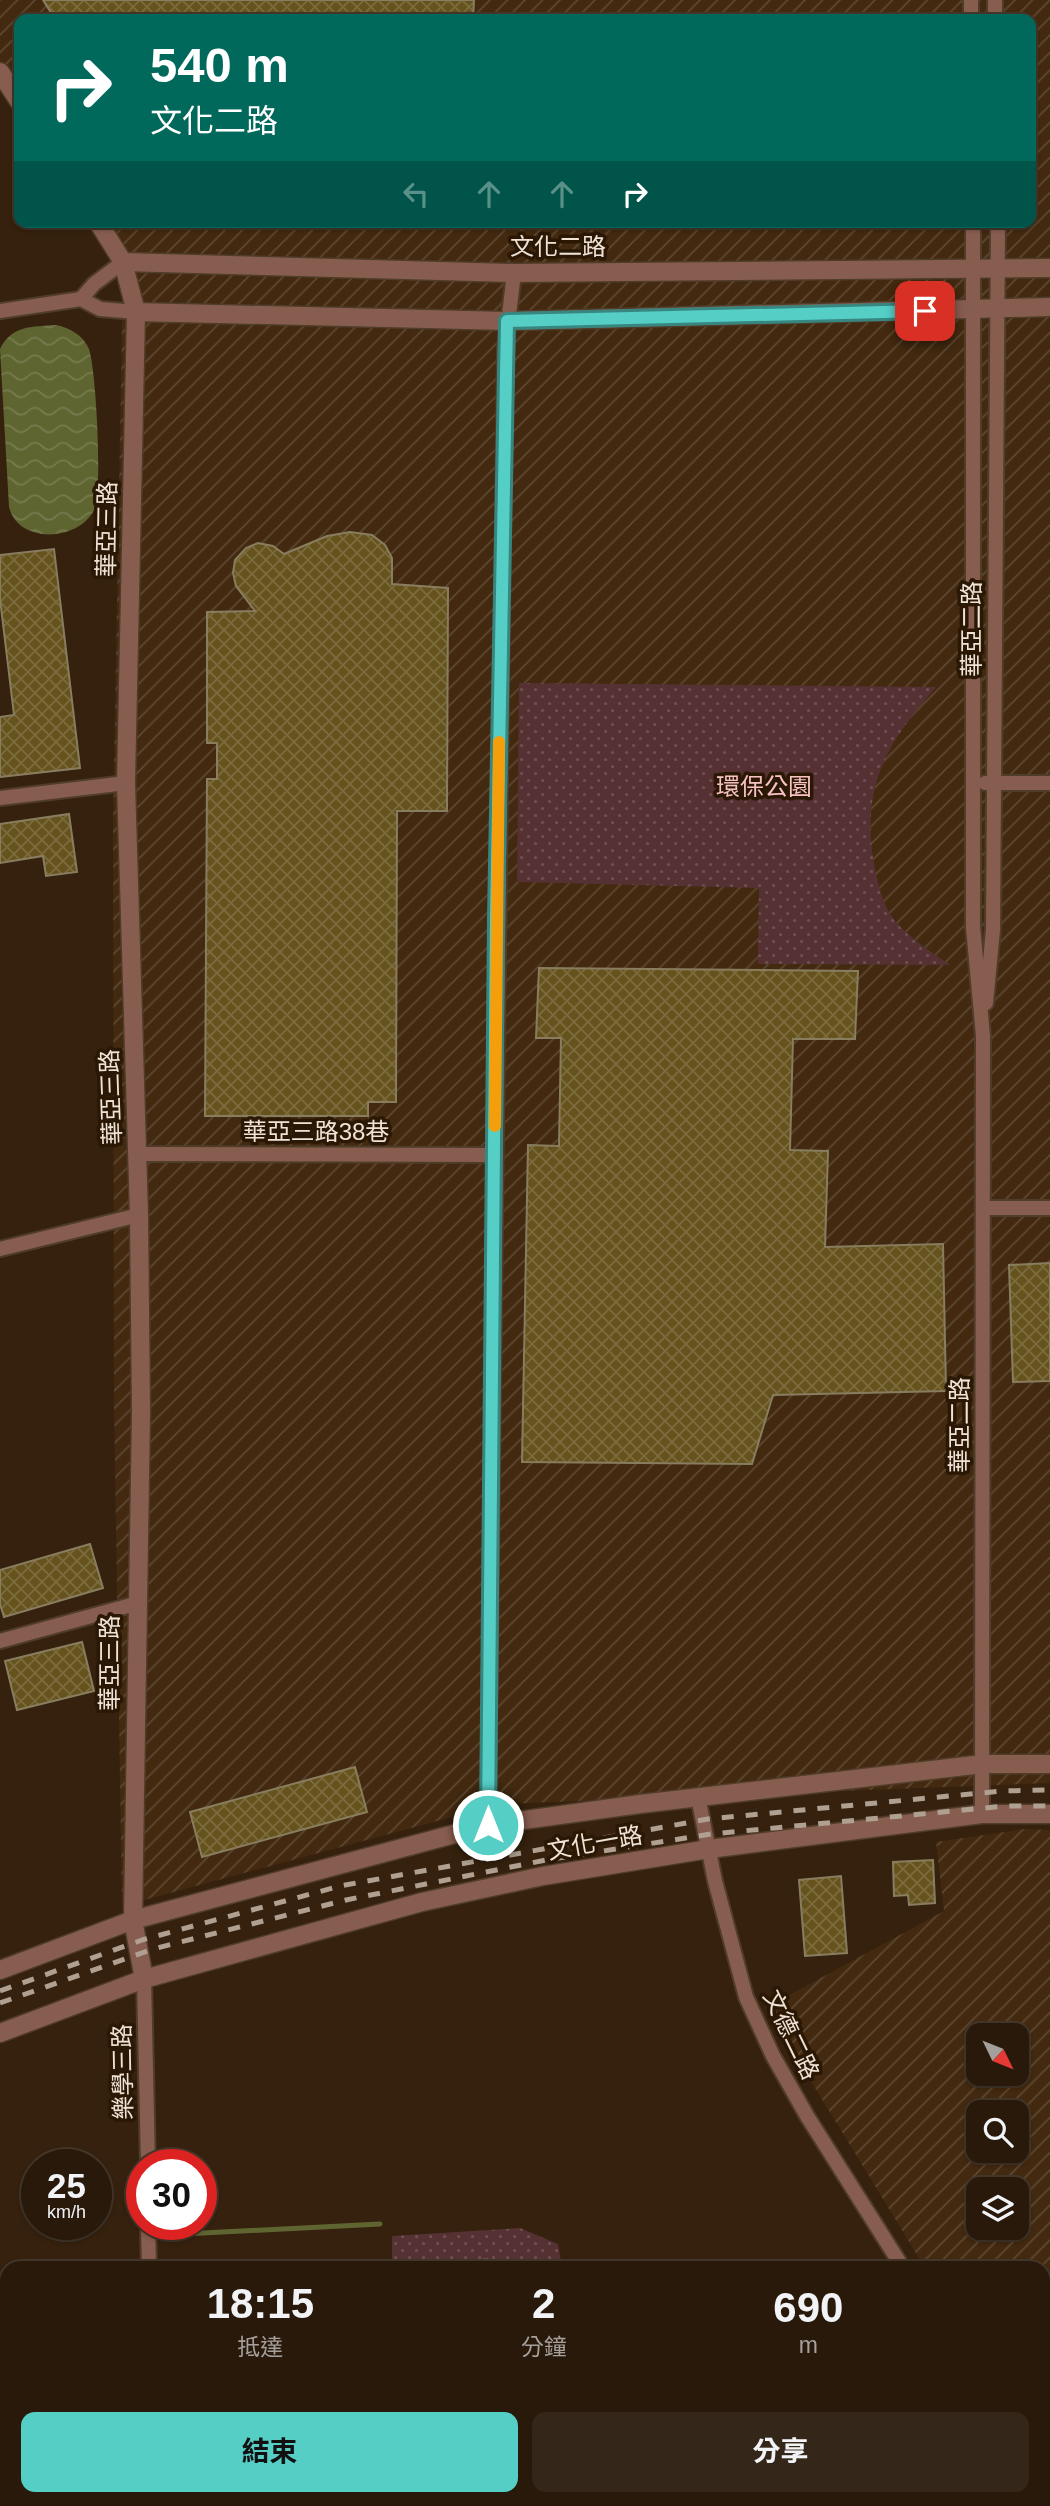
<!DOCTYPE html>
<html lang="zh-TW">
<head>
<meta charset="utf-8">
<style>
  body { margin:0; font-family:Arial,"Noto Sans TC",sans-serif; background:#342618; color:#f1f3f6; height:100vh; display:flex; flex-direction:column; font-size:26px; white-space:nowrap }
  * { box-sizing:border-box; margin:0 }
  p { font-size:23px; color:#a5a09c }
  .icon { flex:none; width:38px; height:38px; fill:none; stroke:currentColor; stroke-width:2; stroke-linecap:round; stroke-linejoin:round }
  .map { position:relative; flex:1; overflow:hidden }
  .drawer { position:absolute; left:0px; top:2261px; width:1050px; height:245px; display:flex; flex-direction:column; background:#28190a; border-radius:21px 21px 0 0; box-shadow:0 2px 5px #0004,0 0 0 2px #44382b }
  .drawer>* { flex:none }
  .top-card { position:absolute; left:14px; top:14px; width:1022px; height:214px; border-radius:14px; box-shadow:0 2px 5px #0004,0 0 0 2px #44382b; background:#00695c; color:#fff; overflow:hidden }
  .needle { width:46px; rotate:133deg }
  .tools { position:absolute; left:966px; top:2023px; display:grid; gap:14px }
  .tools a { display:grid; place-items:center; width:63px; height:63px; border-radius:14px; background:#28190a; box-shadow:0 2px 5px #0004,0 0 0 2px #44382b; font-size:35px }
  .speed { position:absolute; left:21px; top:2149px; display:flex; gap:14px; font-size:35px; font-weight:700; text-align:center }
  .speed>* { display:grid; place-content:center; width:91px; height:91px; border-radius:50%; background:#28190a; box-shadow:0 2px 5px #0004,0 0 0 2px #44382b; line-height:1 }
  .speed small { font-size:18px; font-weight:400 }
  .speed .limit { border:10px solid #d22; background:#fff; color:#111 }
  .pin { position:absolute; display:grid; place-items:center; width:60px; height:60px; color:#fff; margin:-30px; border-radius:14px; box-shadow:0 4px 10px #0006 }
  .me { position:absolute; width:77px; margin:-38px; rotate:0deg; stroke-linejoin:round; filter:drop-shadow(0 0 5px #0008) }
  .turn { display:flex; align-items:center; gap:24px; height:147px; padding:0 21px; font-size:32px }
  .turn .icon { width:91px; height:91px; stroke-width:2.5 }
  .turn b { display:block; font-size:49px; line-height:60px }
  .lanes { display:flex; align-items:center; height:66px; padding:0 21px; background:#0003; justify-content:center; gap:35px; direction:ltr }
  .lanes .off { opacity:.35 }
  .eta { display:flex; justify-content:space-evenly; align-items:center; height:119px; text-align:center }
  .eta b { font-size:42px; font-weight:700; line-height:49px }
  .cta { display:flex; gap:14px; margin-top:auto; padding:14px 21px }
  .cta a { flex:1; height:80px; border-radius:14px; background:#55cec5; color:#111; font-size:28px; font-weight:700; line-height:80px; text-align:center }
  .cta a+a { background:#342618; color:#f1f3f6 }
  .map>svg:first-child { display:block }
  .built { fill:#42290f }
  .industrial { fill:url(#industrial-furrows); fill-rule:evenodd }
  .grass { fill:#553134 }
  .park { fill:url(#park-dots) }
  .water { fill:url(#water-waves) }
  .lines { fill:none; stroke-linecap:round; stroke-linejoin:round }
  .stream { stroke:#5f6531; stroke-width:5 }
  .building { fill:url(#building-cross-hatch); stroke:#897d60; stroke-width:2 }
  .minor-casing { stroke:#4f3c29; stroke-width:18 }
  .tertiary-casing { stroke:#4f3c29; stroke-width:21 }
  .minor { stroke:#875d4f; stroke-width:14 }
  .tertiary { stroke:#875d4f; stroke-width:18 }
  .rail { stroke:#afa091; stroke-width:5; stroke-dasharray:12 12; stroke-linecap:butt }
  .route-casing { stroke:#378680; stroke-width:18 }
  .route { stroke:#55cec5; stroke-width:12 }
  .slow { stroke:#f59e0b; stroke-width:12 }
  .labels { text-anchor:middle; stroke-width:7; stroke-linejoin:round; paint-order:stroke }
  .street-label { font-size:24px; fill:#efe2d6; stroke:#2b1804 }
  .park-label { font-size:24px; fill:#f8c2c5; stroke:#2b1804 }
</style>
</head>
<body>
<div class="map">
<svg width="1050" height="2506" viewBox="0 0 1050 2506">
  <defs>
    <pattern id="industrial-furrows" width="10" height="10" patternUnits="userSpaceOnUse" patternTransform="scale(1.75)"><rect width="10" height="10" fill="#42290f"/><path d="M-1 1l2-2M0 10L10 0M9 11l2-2" fill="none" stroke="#5e4831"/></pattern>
    <pattern id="park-dots" width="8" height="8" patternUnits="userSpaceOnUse" patternTransform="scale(1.75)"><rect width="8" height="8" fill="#553134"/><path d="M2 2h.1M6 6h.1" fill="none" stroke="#6e4f51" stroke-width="1.8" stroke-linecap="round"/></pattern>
    <pattern id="water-waves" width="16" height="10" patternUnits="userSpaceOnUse" patternTransform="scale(1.75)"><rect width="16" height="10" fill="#5f6531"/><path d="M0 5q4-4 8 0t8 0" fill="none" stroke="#767b4e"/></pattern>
    <pattern id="building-cross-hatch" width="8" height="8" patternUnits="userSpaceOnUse" patternTransform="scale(1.75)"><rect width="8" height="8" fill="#65521d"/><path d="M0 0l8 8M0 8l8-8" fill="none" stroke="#7b6b3d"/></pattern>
  </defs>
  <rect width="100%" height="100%" fill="#35210d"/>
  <!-- built -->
  <path class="built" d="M 477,2499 L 813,2499 L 813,2506 L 475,2506 Z"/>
  <!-- industrial -->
  <g class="industrial">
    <path d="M 0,0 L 1050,0 L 1050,1783 L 500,1804 L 122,1906 L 114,1404 L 113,824 L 123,267 L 92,222 L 1031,222 L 1031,19 L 19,19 L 19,115 L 0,87 Z"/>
    <path d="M 1024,1829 L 1050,1830 L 1050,2274 L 1043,2275 L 1043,2268 L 925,2268 L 798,2060 L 771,2005 L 944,1911 L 936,1842 ZM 978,2035 L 1017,2035 L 1017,2074 L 978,2074 ZM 978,2112 L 1017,2112 L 1017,2151 L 978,2151 ZM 978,2189 L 1017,2189 L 1017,2228 L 978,2228 Z"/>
  </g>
  <!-- grass -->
  <path class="grass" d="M 528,2499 L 632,2499 L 632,2506 L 527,2506 Z"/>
  <!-- park -->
  <g class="park">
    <path d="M 519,683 L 936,687 C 891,739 864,778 872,850 C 875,869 879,895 889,912 C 902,934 929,950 950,965 L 758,964 L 759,888 L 517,882 Z"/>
    <path d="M 520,2228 L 558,2244 L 562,2268 L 392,2268 L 392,2236 Z"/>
  </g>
  <!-- water -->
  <g class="water">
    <path d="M 56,325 C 70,328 83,335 89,349 C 96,369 103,493 94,510 C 78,542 18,544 9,507 L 0,349 C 12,325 31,327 56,325 Z"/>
    <path d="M 487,2258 L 511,2268 L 447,2268 L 457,2263 Z"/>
  </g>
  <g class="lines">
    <!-- stream -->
    <path class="stream" d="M 184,2234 L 380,2224"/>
  </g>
  <!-- building -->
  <g class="building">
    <path d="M 43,0 L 474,0 L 473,19 L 55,19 Z"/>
    <path d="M 350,532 L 372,535 L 385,545 L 392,558 L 392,584 L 448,588 L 447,811 L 397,811 L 396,1102 L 368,1102 L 368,1116 L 205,1116 L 207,779 L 217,779 L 217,743 L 207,743 L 207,612 L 255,611 L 236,586 L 233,573 L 235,560 L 246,548 L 258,543 L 273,546 L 284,554 L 327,536 Z"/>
    <path d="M 54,549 L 80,768 L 0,777 L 0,717 L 14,715 L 0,599 L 0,555 Z"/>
    <path d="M 69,814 L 77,872 L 46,876 L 43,856 L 0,863 L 0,824 Z"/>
    <path d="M 539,968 L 858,971 L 855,1039 L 793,1039 L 790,1150 L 828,1151 L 825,1247 L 943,1244 L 946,1391 L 773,1395 L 752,1464 L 522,1462 L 528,1145 L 559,1146 L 561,1038 L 536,1038 Z"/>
    <path d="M 1050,1263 L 1050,1381 L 1013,1382 L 1009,1265 Z"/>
    <path d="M 90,1544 L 103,1588 L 4,1617 L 0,1604 L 0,1570 Z"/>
    <path d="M 82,1642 L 94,1691 L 17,1710 L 5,1661 Z"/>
    <path d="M 355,1767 L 367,1812 L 202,1857 L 190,1812 Z"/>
    <path d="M 933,1860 L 935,1903 L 909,1905 L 908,1895 L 894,1896 L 893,1862 Z"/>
    <path d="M 841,1876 L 847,1953 L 805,1956 L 799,1880 Z"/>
  </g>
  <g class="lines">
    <defs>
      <g id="minor">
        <path d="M 971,0 L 971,19"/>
        <path d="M 995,0 L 995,19"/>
        <path d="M 973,222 L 973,927 L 983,1036 L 982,1814"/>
        <path d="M 81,299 L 94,284 L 123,262"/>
        <path d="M 0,311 L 81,299 L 100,309 L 136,312"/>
        <path d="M 985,783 L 1050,783"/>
        <path d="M 0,798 L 126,783"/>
        <path d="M 986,1003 L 993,930 L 998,222"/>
        <path d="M 137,1154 L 494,1155"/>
        <path d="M 984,1208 L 1050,1208"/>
        <path d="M 0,1249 L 139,1215"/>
        <path d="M 0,1641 L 135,1604"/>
        <path d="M 698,1797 L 715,1881 L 746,1997 L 773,2056 L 807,2116 L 903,2268"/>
        <path d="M 488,1825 L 505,348 L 514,273"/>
        <path d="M 144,1979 L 148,2165"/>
        <path d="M 148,2224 L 149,2268"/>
        <path d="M 1043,2288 L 1050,2288"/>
        <path d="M 0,2332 L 7,2329"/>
        <path d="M 1043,2412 L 1050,2412"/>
        <path d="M 153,2499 L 153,2506"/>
        <path d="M 988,2499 L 990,2506"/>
        <path d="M 386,2506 L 388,2504"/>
      </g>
      <g id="tertiary">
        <path d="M 0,72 L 19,101"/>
        <path d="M 98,222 L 123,262 L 136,312 L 126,783 L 139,1215 L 141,1413 L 133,1920 L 144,1979"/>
        <path d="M 123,262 L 514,273 L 1050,268"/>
        <path d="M 136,312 L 507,321 L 1050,307"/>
        <path d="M 0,1970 L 133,1920 L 488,1825 L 640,1804 L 983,1764 L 1050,1764"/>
        <path d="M 0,2033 L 144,1979 L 422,1902 L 543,1876 L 709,1849 L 982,1814 L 1050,1814"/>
      </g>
    </defs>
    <!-- minor casing -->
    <use href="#minor" class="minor-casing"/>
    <!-- tertiary casing -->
    <use href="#tertiary" class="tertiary-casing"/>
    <!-- minor -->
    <use href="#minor" class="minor"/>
    <!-- tertiary -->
    <use href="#tertiary" class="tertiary"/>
    <!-- rail -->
    <g class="rail">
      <path d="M 0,1991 L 142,1940 L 340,1886 L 708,1819 L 1002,1791 L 1050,1790"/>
      <path d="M 0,2003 L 153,1949 L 346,1900 L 546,1860 L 711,1834 L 1006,1806 L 1050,1806"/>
    </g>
  </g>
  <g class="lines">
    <defs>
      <path id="route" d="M 488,1825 L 496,918 L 507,321 L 925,311"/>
    </defs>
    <!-- route casing -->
    <use href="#route" class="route-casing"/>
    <!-- route -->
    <use href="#route" class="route"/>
    <!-- slow -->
    <path class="slow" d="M 495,1126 L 499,742"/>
  </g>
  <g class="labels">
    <!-- street labels -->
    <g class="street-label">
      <text x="558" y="255">文化二路</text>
      <text transform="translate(107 529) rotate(-89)" y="8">華亞三路</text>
      <text transform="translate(972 629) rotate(-90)" y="8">華亞二路</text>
      <text transform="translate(111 1097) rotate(-92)" y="8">華亞三路</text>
      <text x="316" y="1140">華亞三路38巷</text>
      <text transform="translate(960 1425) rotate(-90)" y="8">華亞二路</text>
      <text transform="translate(110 1663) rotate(-90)" y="8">華亞三路</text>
      <text transform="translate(595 1843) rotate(-10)" y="8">文化一路</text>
      <text transform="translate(791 2035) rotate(64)" y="8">文德二路</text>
      <text transform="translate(123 2072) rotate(-91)" y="8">樂學三路</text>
    </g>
    <!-- park labels -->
    <g class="park-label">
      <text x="764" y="795">環保公園</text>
    </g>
  </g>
</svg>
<div class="tools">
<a><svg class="needle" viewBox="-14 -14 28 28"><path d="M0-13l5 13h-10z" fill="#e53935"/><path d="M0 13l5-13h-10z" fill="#a5a09c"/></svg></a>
<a><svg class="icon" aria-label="search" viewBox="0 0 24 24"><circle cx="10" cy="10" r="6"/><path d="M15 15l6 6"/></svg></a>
<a><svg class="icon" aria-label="layers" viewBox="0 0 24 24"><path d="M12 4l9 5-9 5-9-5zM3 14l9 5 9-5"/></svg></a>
</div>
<div class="speed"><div>25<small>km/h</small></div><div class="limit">30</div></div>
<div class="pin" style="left:925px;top:311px;background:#d93025"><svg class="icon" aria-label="arrive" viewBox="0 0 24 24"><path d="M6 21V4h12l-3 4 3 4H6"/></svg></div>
<svg class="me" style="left:488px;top:1825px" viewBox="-20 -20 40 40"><circle r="17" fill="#55cec5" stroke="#fff" stroke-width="3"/><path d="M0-11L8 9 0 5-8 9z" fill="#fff"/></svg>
<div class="top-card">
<div class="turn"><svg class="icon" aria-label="right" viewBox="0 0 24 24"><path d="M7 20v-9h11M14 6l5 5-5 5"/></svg><div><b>540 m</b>文化二路</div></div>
<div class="lanes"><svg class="icon off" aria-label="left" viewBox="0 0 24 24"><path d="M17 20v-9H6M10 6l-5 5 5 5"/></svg><svg class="icon off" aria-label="ahead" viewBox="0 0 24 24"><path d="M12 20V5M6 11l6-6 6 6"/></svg><svg class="icon off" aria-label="ahead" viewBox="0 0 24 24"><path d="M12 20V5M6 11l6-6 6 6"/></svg><svg class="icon" aria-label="right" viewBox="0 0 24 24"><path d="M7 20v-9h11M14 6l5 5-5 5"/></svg></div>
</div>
<section class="drawer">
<div class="eta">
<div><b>18:15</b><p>抵達</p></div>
<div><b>2</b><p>分鐘</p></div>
<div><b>690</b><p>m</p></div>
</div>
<div class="cta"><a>結束</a><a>分享</a></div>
</section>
</div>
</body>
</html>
